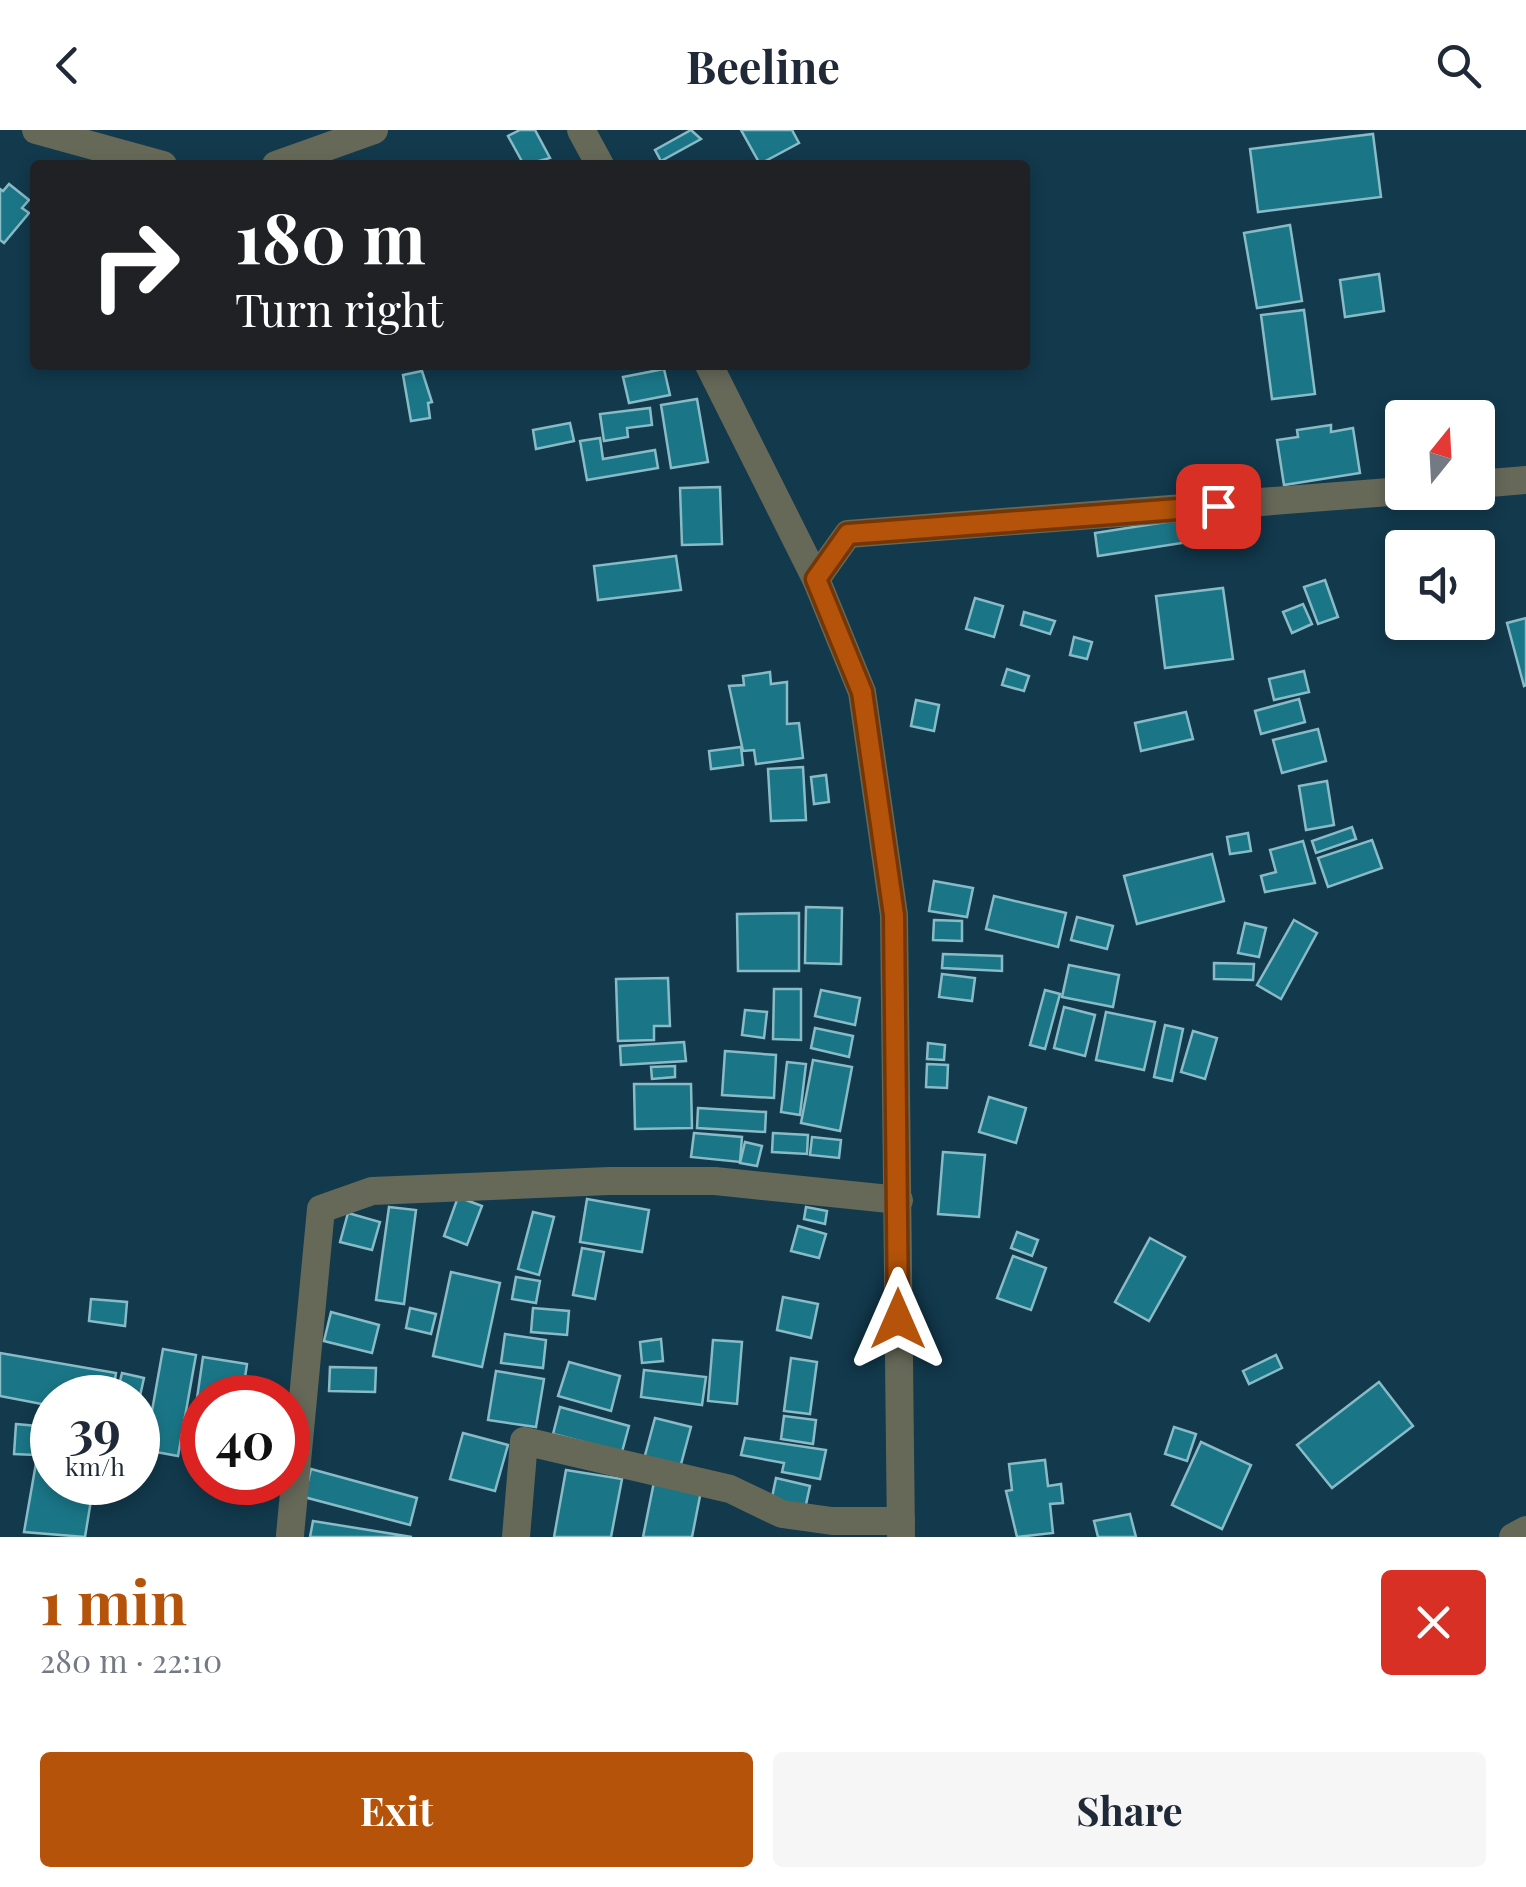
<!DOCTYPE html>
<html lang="en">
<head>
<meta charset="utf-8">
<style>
  body { margin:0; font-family:"Playfair Display",serif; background:#f6f6f7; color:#1f2937; height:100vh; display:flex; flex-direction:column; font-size:38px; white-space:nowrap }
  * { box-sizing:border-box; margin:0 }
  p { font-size:32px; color:#747a83 }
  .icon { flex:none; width:55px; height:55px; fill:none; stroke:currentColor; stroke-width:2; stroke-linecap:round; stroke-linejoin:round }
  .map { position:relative; height:1407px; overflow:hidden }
  .drawer { display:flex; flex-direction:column; background:#fff; flex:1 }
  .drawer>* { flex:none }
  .top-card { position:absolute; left:30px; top:30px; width:1000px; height:210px; border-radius:10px; box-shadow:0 5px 15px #0003; background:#202124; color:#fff; overflow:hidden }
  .needle { width:65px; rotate:18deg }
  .tools { position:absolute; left:1385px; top:270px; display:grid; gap:20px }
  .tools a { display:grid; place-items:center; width:110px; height:110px; border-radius:10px; background:#fff; box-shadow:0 5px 15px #0003; font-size:50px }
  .speed { position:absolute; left:30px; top:1245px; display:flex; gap:20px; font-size:50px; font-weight:700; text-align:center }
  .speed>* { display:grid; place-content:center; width:130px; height:130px; border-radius:50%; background:#fff; box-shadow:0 5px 15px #0003; line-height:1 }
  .speed small { font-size:25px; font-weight:400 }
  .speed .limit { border:15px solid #d22; background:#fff; color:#111 }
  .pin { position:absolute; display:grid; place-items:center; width:85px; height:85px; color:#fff; margin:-42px; border-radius:20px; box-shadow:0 5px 15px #0006 }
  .me { position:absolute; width:110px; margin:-55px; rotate:0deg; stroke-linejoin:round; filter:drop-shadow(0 0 8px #0008) }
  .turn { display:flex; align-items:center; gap:35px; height:210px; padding:0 40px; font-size:45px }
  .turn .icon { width:130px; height:130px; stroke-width:2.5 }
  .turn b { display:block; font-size:70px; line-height:85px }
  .round { display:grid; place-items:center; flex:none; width:105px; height:105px; border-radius:10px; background:#f6f6f7 }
  .overview { display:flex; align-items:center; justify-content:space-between; height:170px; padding:0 40px }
  h1 { font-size:60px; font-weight:700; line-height:75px; color:#b45309 }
  .button { display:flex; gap:20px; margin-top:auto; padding:20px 40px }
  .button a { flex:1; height:115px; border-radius:10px; background:#b45309; color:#fff; font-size:40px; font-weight:700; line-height:115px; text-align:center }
  .button a+a { background:#f6f6f7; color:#1f2937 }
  header { display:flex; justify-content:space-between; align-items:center; height:130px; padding:0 40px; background:#fff; font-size:45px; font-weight:700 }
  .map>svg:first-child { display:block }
  .building { fill:#1a7687; stroke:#89bbc6; stroke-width:2.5 }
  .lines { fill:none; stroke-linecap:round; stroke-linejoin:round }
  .minor { stroke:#666858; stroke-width:28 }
  .tertiary { stroke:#666858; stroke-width:28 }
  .route-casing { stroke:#753606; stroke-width:25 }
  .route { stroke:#b45309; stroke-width:18 }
</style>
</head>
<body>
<header><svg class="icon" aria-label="back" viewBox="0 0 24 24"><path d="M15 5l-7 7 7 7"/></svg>Beeline<svg class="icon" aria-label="search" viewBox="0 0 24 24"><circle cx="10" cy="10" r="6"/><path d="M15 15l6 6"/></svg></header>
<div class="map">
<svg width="1526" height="1407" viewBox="0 0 1526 1407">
  <rect width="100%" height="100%" fill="#12394c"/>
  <!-- building -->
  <g class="building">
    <path d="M 520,0 L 535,0 L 550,28 L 524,35 L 508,6 Z"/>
    <path d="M 691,0 L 701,9 L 661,31 L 655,20 Z"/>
    <path d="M 741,0 L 792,0 L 799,13 L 760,34 Z"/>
    <path d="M 1373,4 L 1381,67 L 1258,82 L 1250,19 Z"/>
    <path d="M 9,54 L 29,70 L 22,78 L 29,83 L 4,113 L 0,110 L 0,59 L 3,61 Z"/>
    <path d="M 1290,95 L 1302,171 L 1257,178 L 1244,103 Z"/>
    <path d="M 1379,144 L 1384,181 L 1345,187 L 1340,150 Z"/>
    <path d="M 1304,180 L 1315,264 L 1272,269 L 1261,185 Z"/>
    <path d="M 664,239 L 670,265 L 629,273 L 623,247 Z"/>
    <path d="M 422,241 L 432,272 L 428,273 L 430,288 L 411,291 L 403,245 Z"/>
    <path d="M 697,269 L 708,332 L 671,338 L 661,275 Z"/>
    <path d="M 650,278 L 652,295 L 627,298 L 628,307 L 604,311 L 600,284 Z"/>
    <path d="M 570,293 L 574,311 L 536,319 L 533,300 Z"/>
    <path d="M 1331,295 L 1331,302 L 1353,298 L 1360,343 L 1284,355 L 1277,310 L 1298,307 L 1297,300 Z"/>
    <path d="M 600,308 L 603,329 L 655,320 L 658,338 L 587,350 L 580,311 Z"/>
    <path d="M 720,357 L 722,414 L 682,415 L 680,358 Z"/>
    <path d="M 1179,390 L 1182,413 L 1098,426 L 1095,403 Z"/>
    <path d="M 676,426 L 681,460 L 598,470 L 594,436 Z"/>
    <path d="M 1325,450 L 1338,487 L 1318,494 L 1304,457 Z"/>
    <path d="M 1223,458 L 1233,529 L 1165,538 L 1156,466 Z"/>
    <path d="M 975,468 L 1003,476 L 994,507 L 966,499 Z"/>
    <path d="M 1303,474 L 1312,494 L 1292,503 L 1283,482 Z"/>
    <path d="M 1024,482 L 1055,491 L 1050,504 L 1021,495 Z"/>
    <path d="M 1526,488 L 1526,555 L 1524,556 L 1507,493 Z"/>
    <path d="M 1074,507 L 1092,512 L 1087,529 L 1070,525 Z"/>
    <path d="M 1007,539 L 1029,546 L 1024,561 L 1002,555 Z"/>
    <path d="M 1304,541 L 1309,562 L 1274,570 L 1269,549 Z"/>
    <path d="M 770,542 L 771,554 L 787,552 L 787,594 L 799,593 L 803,628 L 756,634 L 754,620 L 743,621 L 729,556 L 744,555 L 743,546 Z"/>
    <path d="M 1299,569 L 1305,592 L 1261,604 L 1255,581 Z"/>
    <path d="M 916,570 L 939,575 L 934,601 L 911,596 Z"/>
    <path d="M 1186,582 L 1193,609 L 1141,621 L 1135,593 Z"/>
    <path d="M 1318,599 L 1326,631 L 1282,643 L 1273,610 Z"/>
    <path d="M 741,617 L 743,635 L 711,639 L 709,621 Z"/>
    <path d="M 803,637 L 806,690 L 771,691 L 768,639 Z"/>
    <path d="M 826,645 L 829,672 L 814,674 L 811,647 Z"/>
    <path d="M 1327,651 L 1334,695 L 1306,700 L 1299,656 Z"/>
    <path d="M 1352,697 L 1356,709 L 1316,723 L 1312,711 Z"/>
    <path d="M 1248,703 L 1251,721 L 1230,724 L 1227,707 Z"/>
    <path d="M 1372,710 L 1382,738 L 1328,757 L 1318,728 Z"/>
    <path d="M 1303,711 L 1315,753 L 1265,762 L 1261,746 L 1276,742 L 1270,720 Z"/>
    <path d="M 1212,724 L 1224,771 L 1137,794 L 1124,746 Z"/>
    <path d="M 934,751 L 973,758 L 967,787 L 929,781 Z"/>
    <path d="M 994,766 L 1066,783 L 1058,817 L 986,799 Z"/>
    <path d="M 806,777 L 842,778 L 841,834 L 805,833 Z"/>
    <path d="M 799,783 L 799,841 L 738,841 L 737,784 Z"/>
    <path d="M 1077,787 L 1113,796 L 1107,819 L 1071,810 Z"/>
    <path d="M 934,790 L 962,791 L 962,811 L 933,810 Z"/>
    <path d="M 1294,790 L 1317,803 L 1281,869 L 1257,855 Z"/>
    <path d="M 1245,793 L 1266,798 L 1259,827 L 1238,823 Z"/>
    <path d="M 943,824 L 1002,826 L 1002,841 L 942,838 Z"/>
    <path d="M 1214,833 L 1254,834 L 1253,850 L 1214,849 Z"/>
    <path d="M 1069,835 L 1119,845 L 1113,877 L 1062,867 Z"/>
    <path d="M 942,844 L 975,848 L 972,871 L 939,867 Z"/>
    <path d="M 668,848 L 670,896 L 654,896 L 654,910 L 618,911 L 616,849 Z"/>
    <path d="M 774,859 L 801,859 L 801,910 L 773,909 Z"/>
    <path d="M 821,860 L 860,868 L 855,895 L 815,886 Z"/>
    <path d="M 1045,860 L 1060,864 L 1045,919 L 1030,915 Z"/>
    <path d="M 1064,877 L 1095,885 L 1085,926 L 1054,918 Z"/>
    <path d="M 745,880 L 767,882 L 764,908 L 742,905 Z"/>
    <path d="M 1106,882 L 1155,892 L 1144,940 L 1096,930 Z"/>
    <path d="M 1165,895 L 1183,899 L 1172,951 L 1154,947 Z"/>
    <path d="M 815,898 L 853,906 L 849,927 L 811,918 Z"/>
    <path d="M 1193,901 L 1217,908 L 1205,949 L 1181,942 Z"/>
    <path d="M 684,912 L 686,931 L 621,935 L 620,916 Z"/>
    <path d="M 928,913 L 945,915 L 944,930 L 927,929 Z"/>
    <path d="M 725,921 L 776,925 L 774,968 L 722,965 Z"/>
    <path d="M 813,930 L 852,937 L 840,1001 L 801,993 Z"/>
    <path d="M 787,932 L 806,934 L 800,985 L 781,982 Z"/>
    <path d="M 927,934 L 948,935 L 947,958 L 926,957 Z"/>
    <path d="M 675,936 L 675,947 L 652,949 L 651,937 Z"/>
    <path d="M 634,954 L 691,954 L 692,998 L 635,999 Z"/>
    <path d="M 989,967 L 1026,978 L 1016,1013 L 979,1002 Z"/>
    <path d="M 698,978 L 766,982 L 765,1002 L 697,998 Z"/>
    <path d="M 694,1003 L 742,1007 L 740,1032 L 691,1027 Z"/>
    <path d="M 773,1003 L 808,1005 L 807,1024 L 772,1022 Z"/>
    <path d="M 812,1007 L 841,1010 L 839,1028 L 810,1025 Z"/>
    <path d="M 745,1012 L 762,1016 L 757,1036 L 740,1033 Z"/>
    <path d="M 943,1022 L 985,1025 L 979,1087 L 938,1084 Z"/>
    <path d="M 458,1067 L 482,1076 L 467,1115 L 444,1106 Z"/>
    <path d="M 587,1069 L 649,1080 L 642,1122 L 580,1112 Z"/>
    <path d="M 389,1077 L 416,1080 L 404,1174 L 376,1170 Z"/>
    <path d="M 806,1077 L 827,1081 L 825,1094 L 804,1089 Z"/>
    <path d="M 533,1082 L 554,1087 L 539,1145 L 518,1139 Z"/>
    <path d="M 348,1083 L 380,1092 L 372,1120 L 340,1112 Z"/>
    <path d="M 798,1096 L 826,1104 L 819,1128 L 791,1121 Z"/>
    <path d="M 1017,1102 L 1038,1110 L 1032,1126 L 1011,1118 Z"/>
    <path d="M 1150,1108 L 1185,1127 L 1149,1191 L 1115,1172 Z"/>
    <path d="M 582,1118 L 604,1122 L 595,1169 L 573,1165 Z"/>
    <path d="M 1013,1126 L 1046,1138 L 1031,1180 L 997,1168 Z"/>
    <path d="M 451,1142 L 500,1153 L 482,1237 L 433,1226 Z"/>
    <path d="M 516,1147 L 540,1151 L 536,1173 L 512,1169 Z"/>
    <path d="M 783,1167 L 818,1174 L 811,1208 L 777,1200 Z"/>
    <path d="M 91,1169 L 127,1172 L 125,1196 L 89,1191 Z"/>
    <path d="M 410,1178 L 436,1184 L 431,1204 L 406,1198 Z"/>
    <path d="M 533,1178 L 569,1181 L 567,1205 L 531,1202 Z"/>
    <path d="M 331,1182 L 379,1195 L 372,1223 L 324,1211 Z"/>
    <path d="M 505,1204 L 546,1210 L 543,1238 L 501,1233 Z"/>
    <path d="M 661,1209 L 663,1231 L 642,1233 L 640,1212 Z"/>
    <path d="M 713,1210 L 742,1212 L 737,1274 L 708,1271 Z"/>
    <path d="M 163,1219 L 196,1225 L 178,1326 L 145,1320 Z"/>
    <path d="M 0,1223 L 116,1243 L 112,1268 L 52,1268 L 52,1276 L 0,1266 Z"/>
    <path d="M 1276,1225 L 1282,1238 L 1249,1254 L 1243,1241 Z"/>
    <path d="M 203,1227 L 247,1234 L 242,1268 L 202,1268 L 202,1332 L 188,1330 Z"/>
    <path d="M 791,1228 L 817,1232 L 810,1284 L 784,1281 Z"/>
    <path d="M 569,1232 L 620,1246 L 611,1281 L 558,1266 Z"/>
    <path d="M 330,1237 L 376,1238 L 375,1262 L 329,1261 Z"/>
    <path d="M 644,1240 L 706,1247 L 702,1275 L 641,1267 Z"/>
    <path d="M 496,1241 L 544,1249 L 536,1297 L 488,1290 Z"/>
    <path d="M 122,1243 L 144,1248 L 138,1275 L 138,1268 L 116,1268 Z"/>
    <path d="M 1379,1252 L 1413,1296 L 1332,1358 L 1297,1315 Z"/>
    <path d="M 560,1277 L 629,1296 L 622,1322 L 553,1304 Z"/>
    <path d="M 784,1286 L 816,1290 L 813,1314 L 781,1309 Z"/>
    <path d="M 655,1288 L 691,1297 L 680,1338 L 644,1329 Z"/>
    <path d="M 16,1294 L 37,1296 L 35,1325 L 14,1324 Z"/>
    <path d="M 1174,1297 L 1196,1304 L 1187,1331 L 1165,1324 Z"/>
    <path d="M 463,1303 L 508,1315 L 495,1361 L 450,1349 Z"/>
    <path d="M 745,1308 L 826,1320 L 820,1349 L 782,1342 L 784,1333 L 741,1325 Z"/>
    <path d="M 1201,1312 L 1251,1335 L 1222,1399 L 1172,1375 Z"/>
    <path d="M 39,1316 L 52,1318 L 52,1352 L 94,1352 L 85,1407 L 24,1402 Z"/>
    <path d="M 1045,1330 L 1048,1356 L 1061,1354 L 1063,1373 L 1050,1374 L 1053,1403 L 1017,1407 L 1006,1361 L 1012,1360 L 1009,1334 Z"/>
    <path d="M 311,1339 L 417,1368 L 410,1395 L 304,1367 Z"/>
    <path d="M 566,1340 L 622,1349 L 611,1407 L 554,1407 Z"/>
    <path d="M 776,1348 L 810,1356 L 805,1379 L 771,1372 Z"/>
    <path d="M 654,1352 L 701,1361 L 692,1407 L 643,1407 Z"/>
    <path d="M 1130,1384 L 1136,1407 L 1098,1407 L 1094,1391 Z"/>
    <path d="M 313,1391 L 412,1407 L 310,1407 Z"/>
  </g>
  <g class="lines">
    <!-- minor -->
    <g class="minor">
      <path d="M 36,0 L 163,35"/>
      <path d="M 276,35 L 374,0"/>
      <path d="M 1478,354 L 1526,350"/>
      <path d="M 816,449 L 848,404 L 1402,361"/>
      <path d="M 290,1405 L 321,1079 L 372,1061 L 609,1051 L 715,1051 L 899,1070"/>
      <path d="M 516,1407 L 524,1311 L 730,1359 L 782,1384 L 832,1391 L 901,1391"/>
      <path d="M 1513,1407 L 1526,1400"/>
    </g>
    <!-- tertiary -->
    <g class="tertiary">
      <path d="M 581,0 L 600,35"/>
      <path d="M 709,235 L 816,449 L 862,562 L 894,785 L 901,1407"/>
    </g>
  </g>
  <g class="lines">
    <defs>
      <path id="route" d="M 898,1189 L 894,785 L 862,562 L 816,449 L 848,404 L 1218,376"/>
    </defs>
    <!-- route casing -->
    <use href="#route" class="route-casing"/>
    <!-- route -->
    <use href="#route" class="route"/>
  </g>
</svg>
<div class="tools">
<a><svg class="needle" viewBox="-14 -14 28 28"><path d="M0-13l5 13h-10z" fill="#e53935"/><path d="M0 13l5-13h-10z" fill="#747a83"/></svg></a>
<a><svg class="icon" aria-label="sound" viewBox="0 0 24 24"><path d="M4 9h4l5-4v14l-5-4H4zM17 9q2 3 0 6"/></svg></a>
</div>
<div class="speed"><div>39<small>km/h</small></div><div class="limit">40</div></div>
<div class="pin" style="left:1218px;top:376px;background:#d93025"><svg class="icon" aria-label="arrive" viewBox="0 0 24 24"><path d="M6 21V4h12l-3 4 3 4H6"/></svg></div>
<svg class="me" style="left:898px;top:1189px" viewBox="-20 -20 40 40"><path d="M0-17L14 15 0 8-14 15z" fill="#b45309" stroke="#fff" stroke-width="4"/></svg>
<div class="top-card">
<div class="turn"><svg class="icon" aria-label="right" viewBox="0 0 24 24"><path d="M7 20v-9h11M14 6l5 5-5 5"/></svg><div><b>180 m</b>Turn right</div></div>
</div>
</div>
<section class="drawer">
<div class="overview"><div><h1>1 min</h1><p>280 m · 22:10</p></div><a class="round" style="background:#d93025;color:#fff"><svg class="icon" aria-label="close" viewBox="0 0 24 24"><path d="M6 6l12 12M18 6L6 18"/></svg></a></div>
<div class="button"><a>Exit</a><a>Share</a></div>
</section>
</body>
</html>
